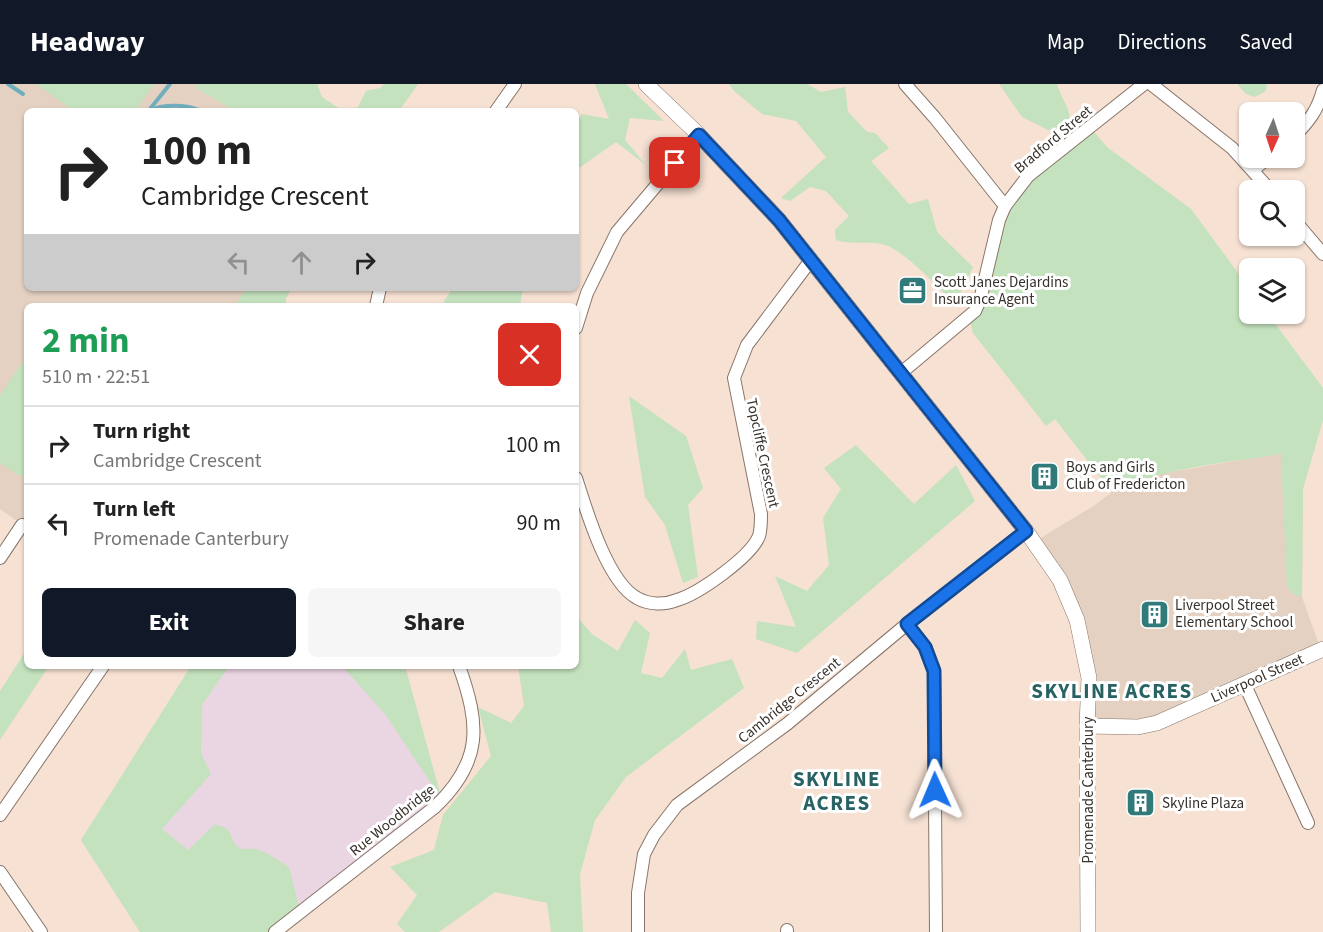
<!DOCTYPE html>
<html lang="en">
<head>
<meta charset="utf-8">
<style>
  body { margin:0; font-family:"Source Sans 3",sans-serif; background:#f6f6f6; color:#222; height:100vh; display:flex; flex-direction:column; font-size:22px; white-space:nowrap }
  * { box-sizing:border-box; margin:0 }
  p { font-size:20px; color:#767676 }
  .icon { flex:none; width:33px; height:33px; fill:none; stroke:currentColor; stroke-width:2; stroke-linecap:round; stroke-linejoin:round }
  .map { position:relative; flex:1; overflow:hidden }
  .panel { position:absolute; left:24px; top:219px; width:555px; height:366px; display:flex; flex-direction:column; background:#fff; border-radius:9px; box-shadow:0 2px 4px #0004 }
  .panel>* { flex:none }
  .hud { position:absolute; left:24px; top:24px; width:555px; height:183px; border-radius:9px; box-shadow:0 2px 4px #0004; background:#fff; color:#222; overflow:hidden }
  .needle { width:39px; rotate:183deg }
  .tools { position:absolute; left:1239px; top:18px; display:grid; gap:12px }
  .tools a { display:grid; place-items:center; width:66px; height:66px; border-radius:9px; background:#fff; box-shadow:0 2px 4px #0004; font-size:30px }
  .pin { position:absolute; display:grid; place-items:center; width:51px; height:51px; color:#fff; margin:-26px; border-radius:12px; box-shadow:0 3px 9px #0006 }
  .me { position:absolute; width:66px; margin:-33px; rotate:359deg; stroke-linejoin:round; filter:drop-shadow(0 0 4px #0008) }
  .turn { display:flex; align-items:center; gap:21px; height:126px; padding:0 18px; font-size:27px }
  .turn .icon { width:78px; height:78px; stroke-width:2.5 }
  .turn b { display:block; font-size:42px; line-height:51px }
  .lanes { display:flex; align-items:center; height:57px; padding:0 18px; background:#0003; justify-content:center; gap:30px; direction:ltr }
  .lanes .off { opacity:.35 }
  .round { display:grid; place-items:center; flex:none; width:63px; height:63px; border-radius:9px; background:#f6f6f6 }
  .head { display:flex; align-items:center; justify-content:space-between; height:102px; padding:0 18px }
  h1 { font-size:36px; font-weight:700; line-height:45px; color:#1e9e55 }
  .button { display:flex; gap:12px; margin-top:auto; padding:12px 18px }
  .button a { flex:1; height:69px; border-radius:9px; background:#111827; color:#fff; font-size:24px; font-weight:700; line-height:69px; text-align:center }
  .button a+a { background:#f6f6f6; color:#222 }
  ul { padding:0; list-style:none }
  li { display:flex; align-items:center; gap:18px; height:78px; padding:0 18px; border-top:2px solid #e0e0e0 }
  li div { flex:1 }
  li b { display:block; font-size:22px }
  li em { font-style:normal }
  header { display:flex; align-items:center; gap:36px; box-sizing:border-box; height:84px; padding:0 30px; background:#111827; color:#fff }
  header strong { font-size:28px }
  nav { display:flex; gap:33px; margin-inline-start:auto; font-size:21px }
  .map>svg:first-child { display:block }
  .education { fill:#e4d1c2 }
  .medical { fill:#ead5e3 }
  .green { fill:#c3e2bd }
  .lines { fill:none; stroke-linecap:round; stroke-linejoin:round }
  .stream { stroke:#70aebd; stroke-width:4 }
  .minor-casing { stroke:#887569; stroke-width:14 }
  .tertiary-casing { stroke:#887569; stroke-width:16 }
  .minor { stroke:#fff; stroke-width:12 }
  .tertiary { stroke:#fff; stroke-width:15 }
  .route-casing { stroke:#114b97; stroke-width:15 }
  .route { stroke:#1a73e8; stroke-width:10 }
  .labels { text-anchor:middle; stroke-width:6; stroke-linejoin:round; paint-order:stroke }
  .street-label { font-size:15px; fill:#38302a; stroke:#fff }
  .poi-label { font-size:15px; fill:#38302a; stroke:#fff; text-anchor:start }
  .district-label { font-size:21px; font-weight:bold; letter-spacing:1.5px; fill:#286263; stroke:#fff }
</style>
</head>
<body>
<header>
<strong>Headway</strong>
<nav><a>Map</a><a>Directions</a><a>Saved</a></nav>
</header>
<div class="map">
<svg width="1323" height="848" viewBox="0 0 1323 848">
  <rect width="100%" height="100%" fill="#f6e1d3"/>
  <!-- education -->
  <g class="education">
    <path d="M 0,0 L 289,0 L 314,27 L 27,27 L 27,204 L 254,204 L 239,222 L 27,222 L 27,444 L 0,425 Z"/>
    <path d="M 1281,369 L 1303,405 L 1302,513 L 1321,566 L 1157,639 L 1087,642 L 1077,536 L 1034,458 L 1095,421 L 1112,408 L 1130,400 L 1160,390 Z"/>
  </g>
  <!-- medical -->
  <path class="medical" d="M 197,582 L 388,582 L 442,716 L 300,827 L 140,848 L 81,756 Z"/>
  <!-- green -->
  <g class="green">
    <path d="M 36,0 L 154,0 L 135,27 L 74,27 Z"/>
    <path d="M 197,0 L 317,0 L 322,13 L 343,27 L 235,27 L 196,4 Z"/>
    <path d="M 384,0 L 418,0 L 399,27 L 346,27 L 358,23 L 366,7 L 380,4 Z"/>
    <path d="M 595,0 L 626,0 L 664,37 L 630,34 L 625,56 L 646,81 L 616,58 L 576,86 L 576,40 L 582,30 L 609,35 Z"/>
    <path d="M 729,0 L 807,0 L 821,8 L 845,3 L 848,28 L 867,48 L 875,49 L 889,64 L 871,77 L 909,120 L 928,115 L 937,148 L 973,183 L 955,220 C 938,204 904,165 882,160 C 867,157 851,161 836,156 L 835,146 L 849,132 L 826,107 L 810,103 L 790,117 L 781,114 L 826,73 L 796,37 L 762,30 L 734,7 Z"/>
    <path d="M 999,0 L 1057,0 C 1061,15 1069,21 1070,36 L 1062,39 L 1063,48 L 1056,50 L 1022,33 Z"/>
    <path d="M 1237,0 L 1267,0 L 1266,7 L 1255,13 L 1246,10 Z"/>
    <path d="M 1088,41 L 1107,63 L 1191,125 L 1249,204 L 1250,230 L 1268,230 L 1323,304 L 1323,336 L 1303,405 L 1302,513 L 1293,510 L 1287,502 L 1281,370 C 1225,379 1164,383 1112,408 L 1055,335 L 1046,342 L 973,249 L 969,233 L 1005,122 Z"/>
    <path d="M 247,204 L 292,204 L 286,214 L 286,222 L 234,222 Z"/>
    <path d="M 453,204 L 523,204 L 520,222 L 445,222 L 444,217 Z"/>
    <path d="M 27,271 L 27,394 L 18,391 L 0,379 L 0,312 Z"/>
    <path d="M 629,312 L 686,352 L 703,404 L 688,421 L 698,493 L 683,499 L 665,441 L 645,413 Z"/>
    <path d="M 856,361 L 914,420 L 956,381 L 975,417 L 797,569 L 756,555 L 757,537 L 796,543 L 775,492 L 807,507 L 829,481 L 823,434 L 841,405 L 824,384 Z"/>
    <path d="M 576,532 L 593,551 L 618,567 L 635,536 L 650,549 L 641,589 L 662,594 L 685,565 L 691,586 L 732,575 L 744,604 L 626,693 L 595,736 L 580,790 L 583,848 L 551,848 L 547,819 L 495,808 L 439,848 L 405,848 L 397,840 L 417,811 L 390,783 L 434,766 L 443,731 L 491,672 L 478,623 L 511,639 L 524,622 L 518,582 L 576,582 Z"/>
    <path d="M 27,565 L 27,582 L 49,582 L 0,656 L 0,607 Z"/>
    <path d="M 191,582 L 229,582 L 202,621 L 201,669 L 211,690 L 162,745 L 188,766 L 214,741 C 236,742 227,757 240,764 C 245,767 250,764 255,765 C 266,767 279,777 289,783 L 300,827 L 274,848 L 140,848 L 81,756 Z"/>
    <path d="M 342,582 L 405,582 L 442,716 L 385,630 Z"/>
  </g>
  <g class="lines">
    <!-- stream -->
    <g class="stream">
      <path d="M 8,0 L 23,10"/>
      <path d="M 150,25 L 170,0"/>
      <path d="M 46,26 L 47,27"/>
      <path d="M 149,27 C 162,20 186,20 201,27"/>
    </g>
    <defs>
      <g id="minor">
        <path d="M 905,0 L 935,34 L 1005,122"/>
        <path d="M 1151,0 L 1232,64 L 1270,106"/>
        <path d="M 496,27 L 515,0"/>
        <path d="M 1294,52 C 1309,38 1318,25 1323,6"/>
        <path d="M 1253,86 L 1268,74"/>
        <path d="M 1294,136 L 1323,170"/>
        <path d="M 376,222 L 380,204"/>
        <path d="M 576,244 L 587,209 L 617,148 L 699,51"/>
        <path d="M 901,289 L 975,227 L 980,216 L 999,136 L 1005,122 L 1028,92 L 1144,0"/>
        <path d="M 576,394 C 586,425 607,498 637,514 C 649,521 665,521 677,516 C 698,510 751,473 759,452 C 761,446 761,436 761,430 L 734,294 L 747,261 L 811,176"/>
        <path d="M 0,474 L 22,441"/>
        <path d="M 907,540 L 925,563 L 934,587 L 936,848"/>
        <path d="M 1244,599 L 1308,739"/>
        <path d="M 0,731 L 103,582"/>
        <path d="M 0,788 L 41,848"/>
        <path d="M 787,846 L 787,848"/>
        <path d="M 275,848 L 435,723 C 483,677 480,641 459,582"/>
        <path d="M 638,848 L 638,809 L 644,770 L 654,751 L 677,721 L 787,640 L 907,540 L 1026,447"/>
      </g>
      <g id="tertiary">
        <path d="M 646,0 L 699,51 L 779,136 L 1026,447 L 1060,496 L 1077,536 L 1089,594 L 1087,642 L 1088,848"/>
        <path d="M 1087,642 L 1138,643 L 1157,639 L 1323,565"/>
      </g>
    </defs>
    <!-- minor casing -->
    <use href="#minor" class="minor-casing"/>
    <!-- tertiary casing -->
    <use href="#tertiary" class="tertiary-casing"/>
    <!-- minor -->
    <use href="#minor" class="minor"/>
    <!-- tertiary -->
    <use href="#tertiary" class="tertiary"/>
  </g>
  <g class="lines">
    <defs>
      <path id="route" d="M 675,79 L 699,51 L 779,136 L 1026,447 L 907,540 L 925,563 L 934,587 L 935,706"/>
    </defs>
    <!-- route casing -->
    <use href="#route" class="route-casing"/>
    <!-- route -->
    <use href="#route" class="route"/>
  </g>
  <!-- icons -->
  <defs>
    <symbol id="office-square" viewBox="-11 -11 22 22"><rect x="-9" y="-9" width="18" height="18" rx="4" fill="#307a7a" stroke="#fff"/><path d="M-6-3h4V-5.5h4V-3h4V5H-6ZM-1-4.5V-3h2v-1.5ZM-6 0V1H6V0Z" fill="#fff"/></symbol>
    <symbol id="building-square" viewBox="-11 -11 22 22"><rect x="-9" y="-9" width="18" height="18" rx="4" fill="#307a7a" stroke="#fff"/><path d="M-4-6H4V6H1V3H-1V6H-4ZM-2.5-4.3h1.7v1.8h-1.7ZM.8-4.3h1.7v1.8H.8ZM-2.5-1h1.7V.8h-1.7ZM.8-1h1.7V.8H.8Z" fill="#fff"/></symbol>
  </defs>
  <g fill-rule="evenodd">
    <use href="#office-square" x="896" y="190" width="33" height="33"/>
    <use href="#building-square" x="1028" y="376" width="33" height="33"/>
    <use href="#building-square" x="1138" y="514" width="33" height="33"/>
    <use href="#building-square" x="1124" y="702" width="33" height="33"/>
  </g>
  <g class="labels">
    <!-- street labels -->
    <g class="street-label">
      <text transform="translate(1053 55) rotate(-40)" y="5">Bradford Street</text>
      <text transform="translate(763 369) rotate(78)" y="5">Topcliffe Crescent</text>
      <text transform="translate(1257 594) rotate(-24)" y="5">Liverpool Street</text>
      <text transform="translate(789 616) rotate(-39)" y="5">Cambridge Crescent</text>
      <text transform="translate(1088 706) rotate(-90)" y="5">Promenade Canterbury</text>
      <text transform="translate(392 736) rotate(-39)" y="5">Rue Woodbridge</text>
    </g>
    <!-- poi labels -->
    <g class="poi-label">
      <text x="934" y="203">Scott Janes Dejardins<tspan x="934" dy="17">Insurance Agent</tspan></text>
      <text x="1066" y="388">Boys and Girls<tspan x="1066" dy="17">Club of Fredericton</tspan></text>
      <text x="1175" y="526">Liverpool Street<tspan x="1175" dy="17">Elementary School</tspan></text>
      <text x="1162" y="724">Skyline Plaza</text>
    </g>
    <!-- district labels -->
    <g class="district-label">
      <text x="1112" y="614">SKYLINE ACRES</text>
      <text x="837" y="702">SKYLINE<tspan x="837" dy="24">ACRES</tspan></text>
    </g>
  </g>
</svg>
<div class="tools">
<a><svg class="needle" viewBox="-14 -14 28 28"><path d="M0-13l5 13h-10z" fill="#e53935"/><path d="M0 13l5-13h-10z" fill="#767676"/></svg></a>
<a><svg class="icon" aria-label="search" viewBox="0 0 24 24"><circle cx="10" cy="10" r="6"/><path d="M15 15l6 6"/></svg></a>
<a><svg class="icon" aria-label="layers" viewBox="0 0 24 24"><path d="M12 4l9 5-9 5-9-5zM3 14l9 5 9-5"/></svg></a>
</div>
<div class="pin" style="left:675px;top:79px;background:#d93025"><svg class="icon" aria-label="arrive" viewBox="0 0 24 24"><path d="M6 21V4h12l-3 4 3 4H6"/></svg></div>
<svg class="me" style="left:935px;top:706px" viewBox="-20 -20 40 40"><path d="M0-17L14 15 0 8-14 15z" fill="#1a73e8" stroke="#fff" stroke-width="4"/></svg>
<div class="hud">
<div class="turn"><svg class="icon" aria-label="right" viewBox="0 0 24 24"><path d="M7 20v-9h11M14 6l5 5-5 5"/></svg><div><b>100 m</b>Cambridge Crescent</div></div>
<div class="lanes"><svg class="icon off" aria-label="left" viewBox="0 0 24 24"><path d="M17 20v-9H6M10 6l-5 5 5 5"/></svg><svg class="icon off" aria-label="ahead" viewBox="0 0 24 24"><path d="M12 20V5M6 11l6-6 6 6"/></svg><svg class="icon" aria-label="right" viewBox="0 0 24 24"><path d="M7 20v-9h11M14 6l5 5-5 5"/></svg></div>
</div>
<section class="panel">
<div class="head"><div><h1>2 min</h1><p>510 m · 22:51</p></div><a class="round" style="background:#d93025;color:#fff"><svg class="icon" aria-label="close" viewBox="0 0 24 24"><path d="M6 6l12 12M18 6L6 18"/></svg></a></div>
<ul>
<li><svg class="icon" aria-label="right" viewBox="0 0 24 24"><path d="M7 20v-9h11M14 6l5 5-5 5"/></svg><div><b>Turn right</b><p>Cambridge Crescent</p></div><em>100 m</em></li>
<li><svg class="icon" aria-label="left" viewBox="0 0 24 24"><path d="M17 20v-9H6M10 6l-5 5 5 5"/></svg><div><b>Turn left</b><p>Promenade Canterbury</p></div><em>90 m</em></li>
</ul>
<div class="button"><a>Exit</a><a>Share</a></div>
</section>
</div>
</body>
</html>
